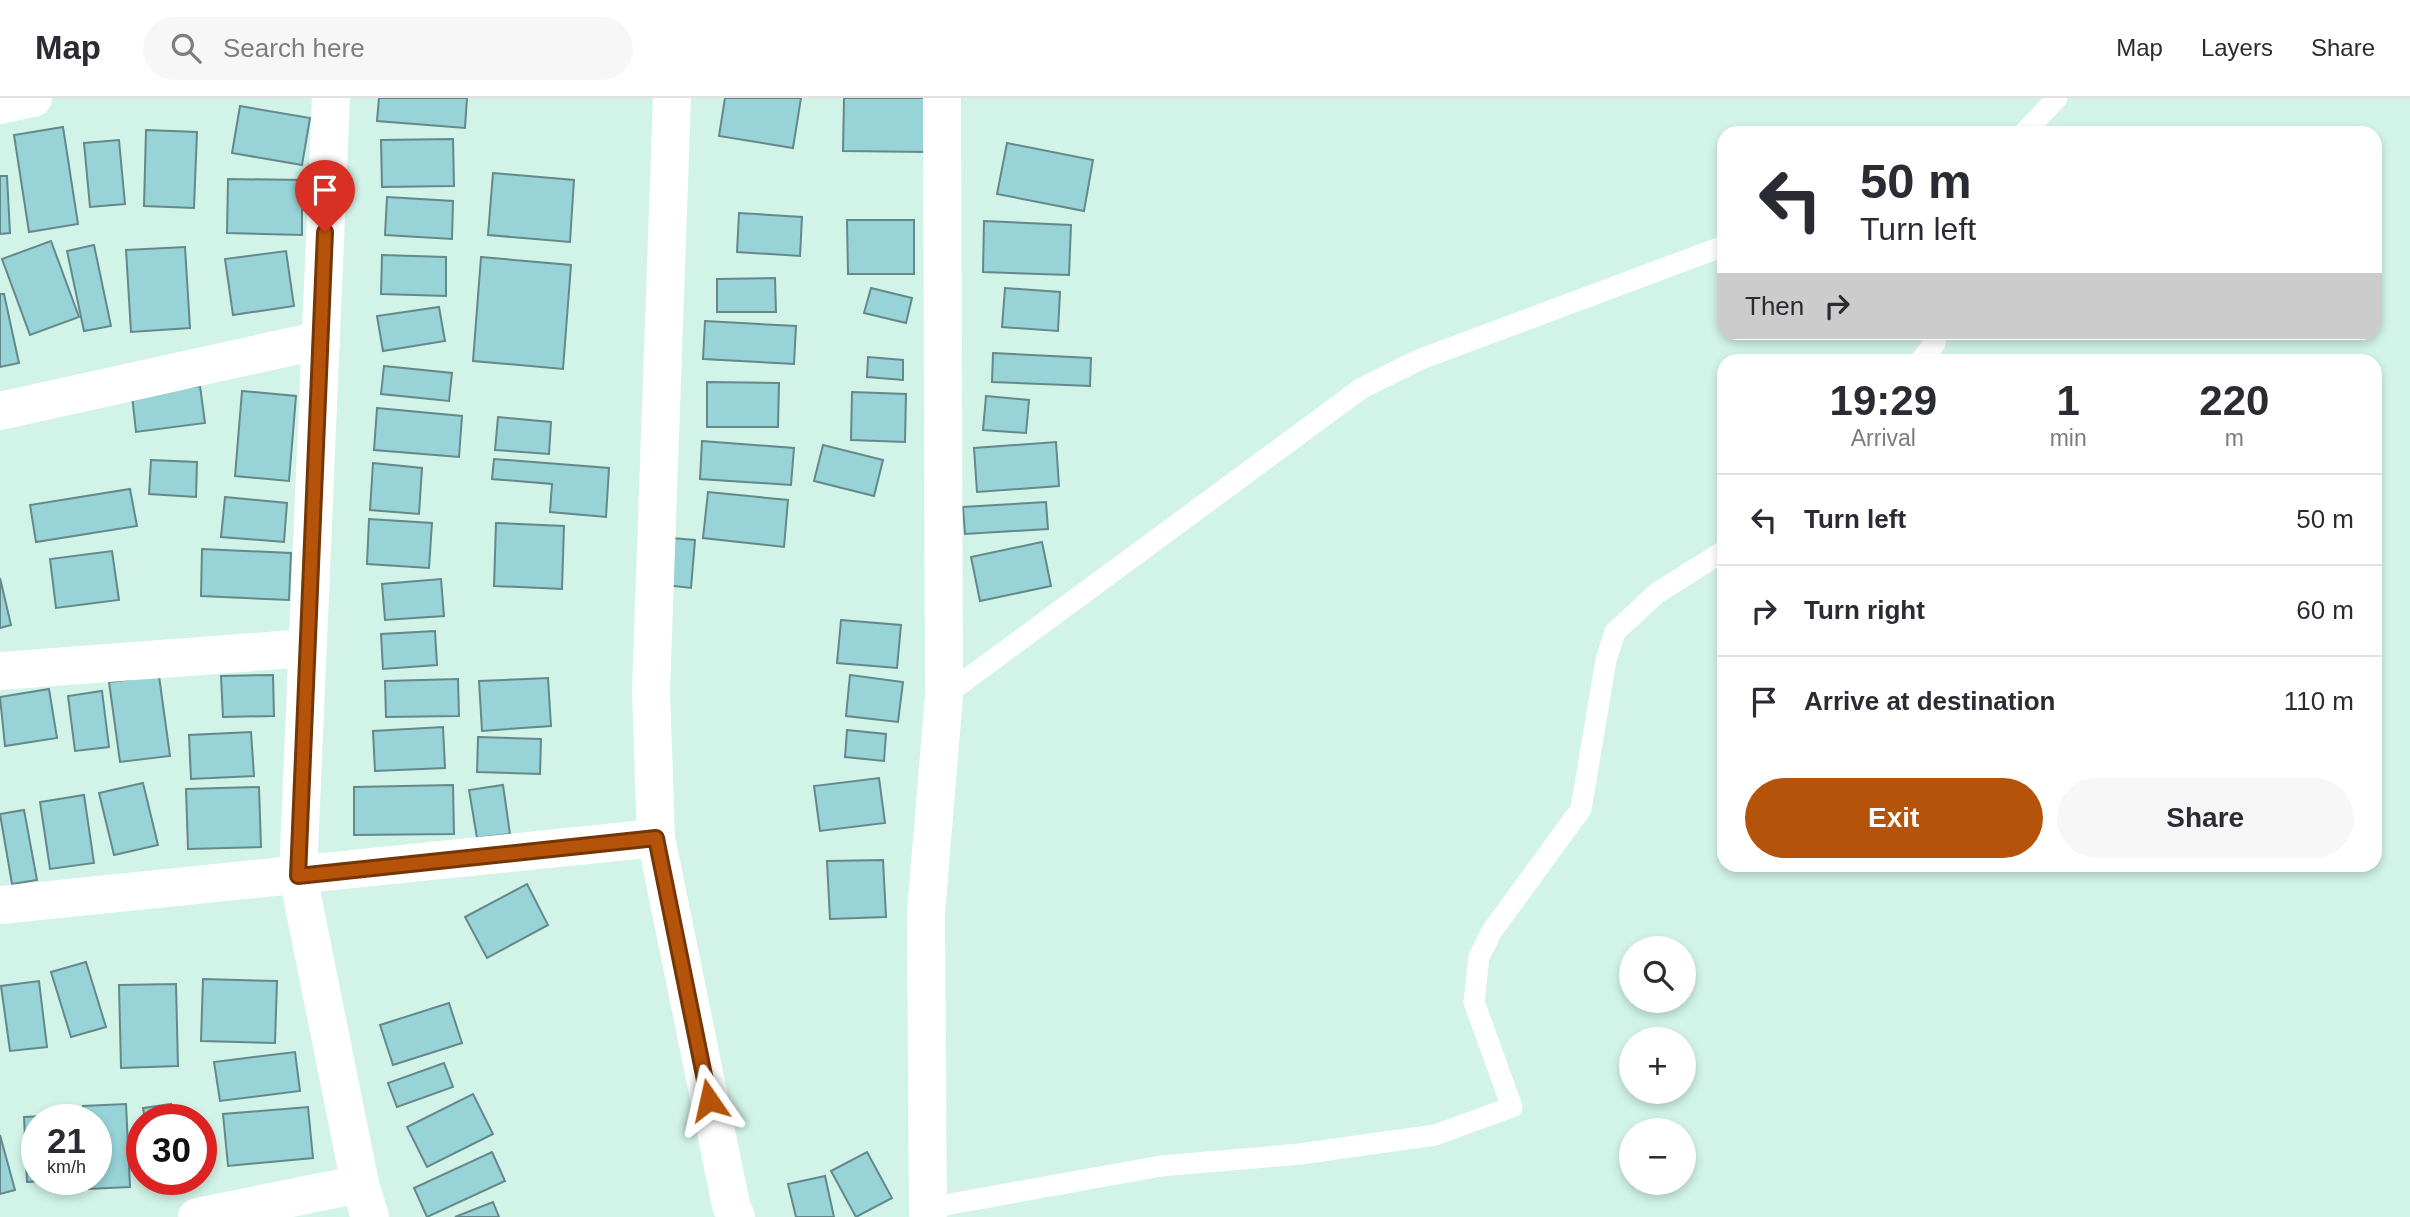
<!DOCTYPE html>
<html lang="en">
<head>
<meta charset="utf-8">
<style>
  body { margin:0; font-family:Helvetica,sans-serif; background:#f7f7f7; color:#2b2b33; height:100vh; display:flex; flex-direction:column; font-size:26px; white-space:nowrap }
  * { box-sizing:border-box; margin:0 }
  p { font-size:23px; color:#7c7c81 }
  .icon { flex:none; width:38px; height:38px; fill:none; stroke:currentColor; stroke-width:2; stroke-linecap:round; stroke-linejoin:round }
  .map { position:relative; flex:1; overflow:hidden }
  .details { position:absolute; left:1717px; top:256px; width:665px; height:518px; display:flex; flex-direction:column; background:#fff; border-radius:21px; box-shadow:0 4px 10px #0003 }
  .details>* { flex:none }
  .hud { position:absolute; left:1717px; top:28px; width:665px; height:214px; border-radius:21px; box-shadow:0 4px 10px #0003; background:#fff; color:#2b2b33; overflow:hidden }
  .controls { position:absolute; left:1619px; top:838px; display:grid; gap:14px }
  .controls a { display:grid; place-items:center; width:77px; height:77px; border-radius:50%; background:#fff; box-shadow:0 4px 10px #0003; font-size:35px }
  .speed { position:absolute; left:21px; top:1006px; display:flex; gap:14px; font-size:35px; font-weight:700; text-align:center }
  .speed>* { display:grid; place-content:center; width:91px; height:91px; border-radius:50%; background:#fff; box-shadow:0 4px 10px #0003; line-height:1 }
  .speed small { font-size:18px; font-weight:400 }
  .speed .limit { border:10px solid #d22; background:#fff; color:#111 }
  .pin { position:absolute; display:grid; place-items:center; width:60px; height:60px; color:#fff; margin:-72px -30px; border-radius:50% 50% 50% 0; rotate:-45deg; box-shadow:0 0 7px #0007 }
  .pin .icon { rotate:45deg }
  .me { position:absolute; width:77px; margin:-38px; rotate:349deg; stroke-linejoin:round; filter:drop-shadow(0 0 5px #0008) }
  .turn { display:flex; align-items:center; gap:24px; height:147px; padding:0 28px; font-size:32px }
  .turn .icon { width:91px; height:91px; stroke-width:2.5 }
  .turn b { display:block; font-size:49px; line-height:60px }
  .then { display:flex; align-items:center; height:66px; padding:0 28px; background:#0003; gap:14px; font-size:26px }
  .eta { display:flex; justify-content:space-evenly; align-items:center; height:119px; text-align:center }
  .eta b { font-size:42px; font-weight:800; line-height:49px }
  .primary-button { display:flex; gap:14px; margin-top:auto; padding:14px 28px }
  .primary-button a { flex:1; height:80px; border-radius:42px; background:#b45309; color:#fff; font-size:28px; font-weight:800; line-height:80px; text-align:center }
  .primary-button a+a { background:#f7f7f7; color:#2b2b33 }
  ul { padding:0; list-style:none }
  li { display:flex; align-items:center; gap:21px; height:91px; padding:0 28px; border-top:2px solid #e1e1e2 }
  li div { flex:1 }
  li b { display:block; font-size:26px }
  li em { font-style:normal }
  header { display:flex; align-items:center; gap:42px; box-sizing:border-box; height:98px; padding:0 35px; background:#fff; border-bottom:2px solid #e1e1e2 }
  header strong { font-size:33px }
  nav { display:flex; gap:38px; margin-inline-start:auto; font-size:24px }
  .search { width:490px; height:63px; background:#f7f7f7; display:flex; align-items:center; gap:18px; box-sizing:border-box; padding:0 24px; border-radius:38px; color:#7c7c81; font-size:26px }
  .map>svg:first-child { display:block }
  .building { fill:#97d3d7; stroke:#65888b; stroke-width:2 }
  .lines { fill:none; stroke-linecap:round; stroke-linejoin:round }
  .lane { stroke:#fff; stroke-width:21 }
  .street { stroke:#fff; stroke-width:38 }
  .route-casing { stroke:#753606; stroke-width:18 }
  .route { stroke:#b45309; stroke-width:12 }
</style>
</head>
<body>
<header>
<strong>Map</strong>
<div class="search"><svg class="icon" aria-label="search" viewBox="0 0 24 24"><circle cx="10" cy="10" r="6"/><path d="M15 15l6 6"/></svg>Search here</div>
<nav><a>Map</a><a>Layers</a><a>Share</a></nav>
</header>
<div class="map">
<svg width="2410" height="1119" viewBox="0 0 2410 1119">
  <rect width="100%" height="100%" fill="#d2f4e8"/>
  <!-- building -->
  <g class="building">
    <path d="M 379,0 L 467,0 L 465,30 L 377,23 Z"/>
    <path d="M 725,0 L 801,0 L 793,50 L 719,38 Z"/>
    <path d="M 844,0 L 927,0 L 926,54 L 843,53 Z"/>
    <path d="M 240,8 L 310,20 L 302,67 L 232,55 Z"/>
    <path d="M 63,29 L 78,126 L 29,134 L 14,37 Z"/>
    <path d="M 146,32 L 197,34 L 194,110 L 144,108 Z"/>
    <path d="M 453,41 L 454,88 L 382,89 L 381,42 Z"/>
    <path d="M 119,42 L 125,106 L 90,109 L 84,45 Z"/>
    <path d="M 1007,45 L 1093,62 L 1084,113 L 997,96 Z"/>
    <path d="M 493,75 L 574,82 L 570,144 L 488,137 Z"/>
    <path d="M 0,78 L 7,78 L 10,135 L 0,136 Z"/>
    <path d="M 228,81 L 302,82 L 302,137 L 227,135 Z"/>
    <path d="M 387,99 L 453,103 L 452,141 L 385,137 Z"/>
    <path d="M 739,115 L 802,119 L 800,158 L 737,154 Z"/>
    <path d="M 847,122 L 914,122 L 914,176 L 848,176 Z"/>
    <path d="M 984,123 L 1071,127 L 1069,177 L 983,174 Z"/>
    <path d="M 51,143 L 79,219 L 30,237 L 2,161 Z"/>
    <path d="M 94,147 L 111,228 L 84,233 L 67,153 Z"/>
    <path d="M 185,149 L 190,230 L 131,234 L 126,152 Z"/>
    <path d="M 286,153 L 294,208 L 233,217 L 225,161 Z"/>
    <path d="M 382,157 L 446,159 L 446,198 L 381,196 Z"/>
    <path d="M 481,159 L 571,167 L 563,271 L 473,263 Z"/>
    <path d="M 775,180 L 776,214 L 717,214 L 717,181 Z"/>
    <path d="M 871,190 L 912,200 L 906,225 L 864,215 Z"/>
    <path d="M 1005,190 L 1060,194 L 1058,233 L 1002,229 Z"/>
    <path d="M 0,196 L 4,196 L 19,265 L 0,269 Z"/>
    <path d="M 439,209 L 445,243 L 383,253 L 377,218 Z"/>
    <path d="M 705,223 L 796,228 L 794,266 L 703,261 Z"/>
    <path d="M 993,255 L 1091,260 L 1090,288 L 992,284 Z"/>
    <path d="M 868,259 L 903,262 L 903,282 L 867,279 Z"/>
    <path d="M 384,268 L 452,275 L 449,303 L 381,296 Z"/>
    <path d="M 707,284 L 779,285 L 778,329 L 707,329 Z"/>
    <path d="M 200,288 L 205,325 L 136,334 L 132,297 Z"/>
    <path d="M 242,293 L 296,298 L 289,383 L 235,378 Z"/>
    <path d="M 852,294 L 906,296 L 905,344 L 851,342 Z"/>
    <path d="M 986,298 L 1029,302 L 1026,335 L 983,332 Z"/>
    <path d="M 377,310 L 462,318 L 459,359 L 374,352 Z"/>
    <path d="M 498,319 L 551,324 L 549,356 L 495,352 Z"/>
    <path d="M 702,343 L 794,350 L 791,387 L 700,381 Z"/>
    <path d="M 1056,344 L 1059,388 L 977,394 L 974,350 Z"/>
    <path d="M 823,347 L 883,362 L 874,398 L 814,383 Z"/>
    <path d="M 494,361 L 609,370 L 606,419 L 550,414 L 552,386 L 492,381 Z"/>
    <path d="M 151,362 L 197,364 L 196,399 L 149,396 Z"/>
    <path d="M 373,365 L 422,370 L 419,416 L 370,412 Z"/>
    <path d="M 130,391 L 137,428 L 36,444 L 30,407 Z"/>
    <path d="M 708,394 L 788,402 L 784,449 L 703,440 Z"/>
    <path d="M 225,399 L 287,405 L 284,444 L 221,439 Z"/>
    <path d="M 1046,404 L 1048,431 L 965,436 L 963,409 Z"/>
    <path d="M 369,421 L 432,425 L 429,470 L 367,466 Z"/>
    <path d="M 496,425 L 564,428 L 562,491 L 494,488 Z"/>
    <path d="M 671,440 L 695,442 L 691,490 L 666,487 Z"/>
    <path d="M 1042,444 L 1051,488 L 980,503 L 971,459 Z"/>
    <path d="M 202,451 L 291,455 L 289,502 L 201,498 Z"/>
    <path d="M 112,453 L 119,502 L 56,510 L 50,461 Z"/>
    <path d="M 0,480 L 11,527 L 0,530 Z"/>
    <path d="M 441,481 L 444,518 L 385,522 L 382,486 Z"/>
    <path d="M 841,522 L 901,527 L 897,570 L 837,565 Z"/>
    <path d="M 435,533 L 437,567 L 383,571 L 381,536 Z"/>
    <path d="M 273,577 L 274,618 L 223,619 L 221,578 Z"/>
    <path d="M 850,577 L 903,584 L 898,624 L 846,618 Z"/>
    <path d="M 159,578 L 170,658 L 120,664 L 109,584 Z"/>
    <path d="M 548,580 L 551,628 L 482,633 L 479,583 Z"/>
    <path d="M 458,581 L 459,618 L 386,619 L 385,583 Z"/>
    <path d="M 49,591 L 57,640 L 5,648 L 0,599 Z"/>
    <path d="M 102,593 L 109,649 L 75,653 L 68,598 Z"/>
    <path d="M 443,629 L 445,670 L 375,673 L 373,633 Z"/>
    <path d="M 847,632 L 886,636 L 884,663 L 845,659 Z"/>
    <path d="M 251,634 L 254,678 L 191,681 L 189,637 Z"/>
    <path d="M 478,639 L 541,641 L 540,676 L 477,674 Z"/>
    <path d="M 879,680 L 885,725 L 820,733 L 814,688 Z"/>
    <path d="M 143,685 L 158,747 L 114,757 L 99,695 Z"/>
    <path d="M 453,687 L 454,736 L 354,737 L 354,689 Z"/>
    <path d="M 503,687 L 510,736 L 477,740 L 469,692 Z"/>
    <path d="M 259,689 L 261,749 L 188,751 L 186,691 Z"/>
    <path d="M 84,697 L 94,765 L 50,771 L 40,704 Z"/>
    <path d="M 24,712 L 37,782 L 12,786 L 0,716 Z"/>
    <path d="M 883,762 L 886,819 L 830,821 L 827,763 Z"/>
    <path d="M 527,786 L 548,827 L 487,860 L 465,819 Z"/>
    <path d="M 86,864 L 106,929 L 71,939 L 51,874 Z"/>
    <path d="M 203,881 L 277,883 L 275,945 L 201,943 Z"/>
    <path d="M 39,883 L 47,949 L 10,953 L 1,888 Z"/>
    <path d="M 176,886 L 178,968 L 121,970 L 119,887 Z"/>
    <path d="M 449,905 L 462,945 L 393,967 L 380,927 Z"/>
    <path d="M 295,954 L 300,993 L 220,1003 L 214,964 Z"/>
    <path d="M 444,965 L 453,989 L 397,1009 L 388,985 Z"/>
    <path d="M 473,996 L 493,1036 L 427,1069 L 407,1029 Z"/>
    <path d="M 126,1006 L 130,1089 L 88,1091 L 87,1082 L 96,1082 L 96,1022 L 84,1022 L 83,1008 Z"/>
    <path d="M 171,1006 L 173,1022 L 145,1022 L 143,1010 Z"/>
    <path d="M 308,1009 L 313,1060 L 228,1068 L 223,1016 Z"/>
    <path d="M 66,1017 L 66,1022 L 37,1022 L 37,1082 L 70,1082 L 27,1084 L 24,1019 Z"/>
    <path d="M 0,1037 L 15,1092 L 0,1096 Z"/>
    <path d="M 492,1054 L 505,1083 L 427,1119 L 414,1090 Z"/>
    <path d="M 867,1054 L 892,1100 L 856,1119 L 831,1073 Z"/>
    <path d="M 825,1078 L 834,1119 L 796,1119 L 788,1086 Z"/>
    <path d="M 493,1104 L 499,1119 L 455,1119 Z"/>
  </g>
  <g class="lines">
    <!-- lane -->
    <g class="lane">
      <path d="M 2024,35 L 2057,0"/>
      <path d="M 1921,262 L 1935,245 L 1937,234"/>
      <path d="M 944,598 L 1362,290 L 1421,261 L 1724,148"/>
      <path d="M 928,1110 L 1161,1068 L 1300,1056 L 1435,1037 L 1512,1009 L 1474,904 L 1479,859 L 1492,833 L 1581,711 L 1606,562 L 1615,534 L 1657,495 L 1724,453"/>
    </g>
    <!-- street -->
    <g class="street">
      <path d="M 331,0 L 298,778 L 360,1086 L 370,1119"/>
      <path d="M 672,0 L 651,592 L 656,740 L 731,1107 L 736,1119"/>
      <path d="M 0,7 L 33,0"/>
      <path d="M 0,313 L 321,242"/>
      <path d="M 0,573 L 308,550"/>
      <path d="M 0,807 L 656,740"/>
      <path d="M 197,1119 L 360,1086"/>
      <path d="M 928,1119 L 926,815 L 944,598 L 942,0"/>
    </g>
  </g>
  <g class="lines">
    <defs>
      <path id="route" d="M 325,134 L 298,778 L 656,740 L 709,1002"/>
    </defs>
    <!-- route casing -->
    <use href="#route" class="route-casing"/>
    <!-- route -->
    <use href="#route" class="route"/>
  </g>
</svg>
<div class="controls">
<a><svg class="icon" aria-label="search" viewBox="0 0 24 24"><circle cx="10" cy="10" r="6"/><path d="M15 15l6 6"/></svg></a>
<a>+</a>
<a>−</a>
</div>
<div class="speed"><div>21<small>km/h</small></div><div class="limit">30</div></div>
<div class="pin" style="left:325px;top:134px;background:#d93025"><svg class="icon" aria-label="arrive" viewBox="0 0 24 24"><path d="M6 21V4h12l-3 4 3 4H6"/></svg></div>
<svg class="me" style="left:709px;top:1002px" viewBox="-20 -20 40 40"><path d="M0-17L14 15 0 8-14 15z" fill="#b45309" stroke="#fff" stroke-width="4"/></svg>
<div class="hud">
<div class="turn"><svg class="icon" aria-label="left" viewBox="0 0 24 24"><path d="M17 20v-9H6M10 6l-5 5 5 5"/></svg><div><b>50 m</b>Turn left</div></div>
<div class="then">Then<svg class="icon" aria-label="right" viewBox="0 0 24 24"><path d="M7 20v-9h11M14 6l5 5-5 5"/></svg></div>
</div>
<section class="details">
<div class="eta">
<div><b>19:29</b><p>Arrival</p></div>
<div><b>1</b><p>min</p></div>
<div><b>220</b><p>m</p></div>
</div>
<ul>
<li><svg class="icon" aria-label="left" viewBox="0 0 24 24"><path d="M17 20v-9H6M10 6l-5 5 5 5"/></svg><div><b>Turn left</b></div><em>50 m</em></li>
<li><svg class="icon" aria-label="right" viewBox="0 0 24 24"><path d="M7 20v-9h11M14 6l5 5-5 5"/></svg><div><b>Turn right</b></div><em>60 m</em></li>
<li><svg class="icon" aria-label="arrive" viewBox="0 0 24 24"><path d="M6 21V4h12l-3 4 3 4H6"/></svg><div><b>Arrive at destination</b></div><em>110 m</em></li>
</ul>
<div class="primary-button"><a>Exit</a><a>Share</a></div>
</section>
</div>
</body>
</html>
